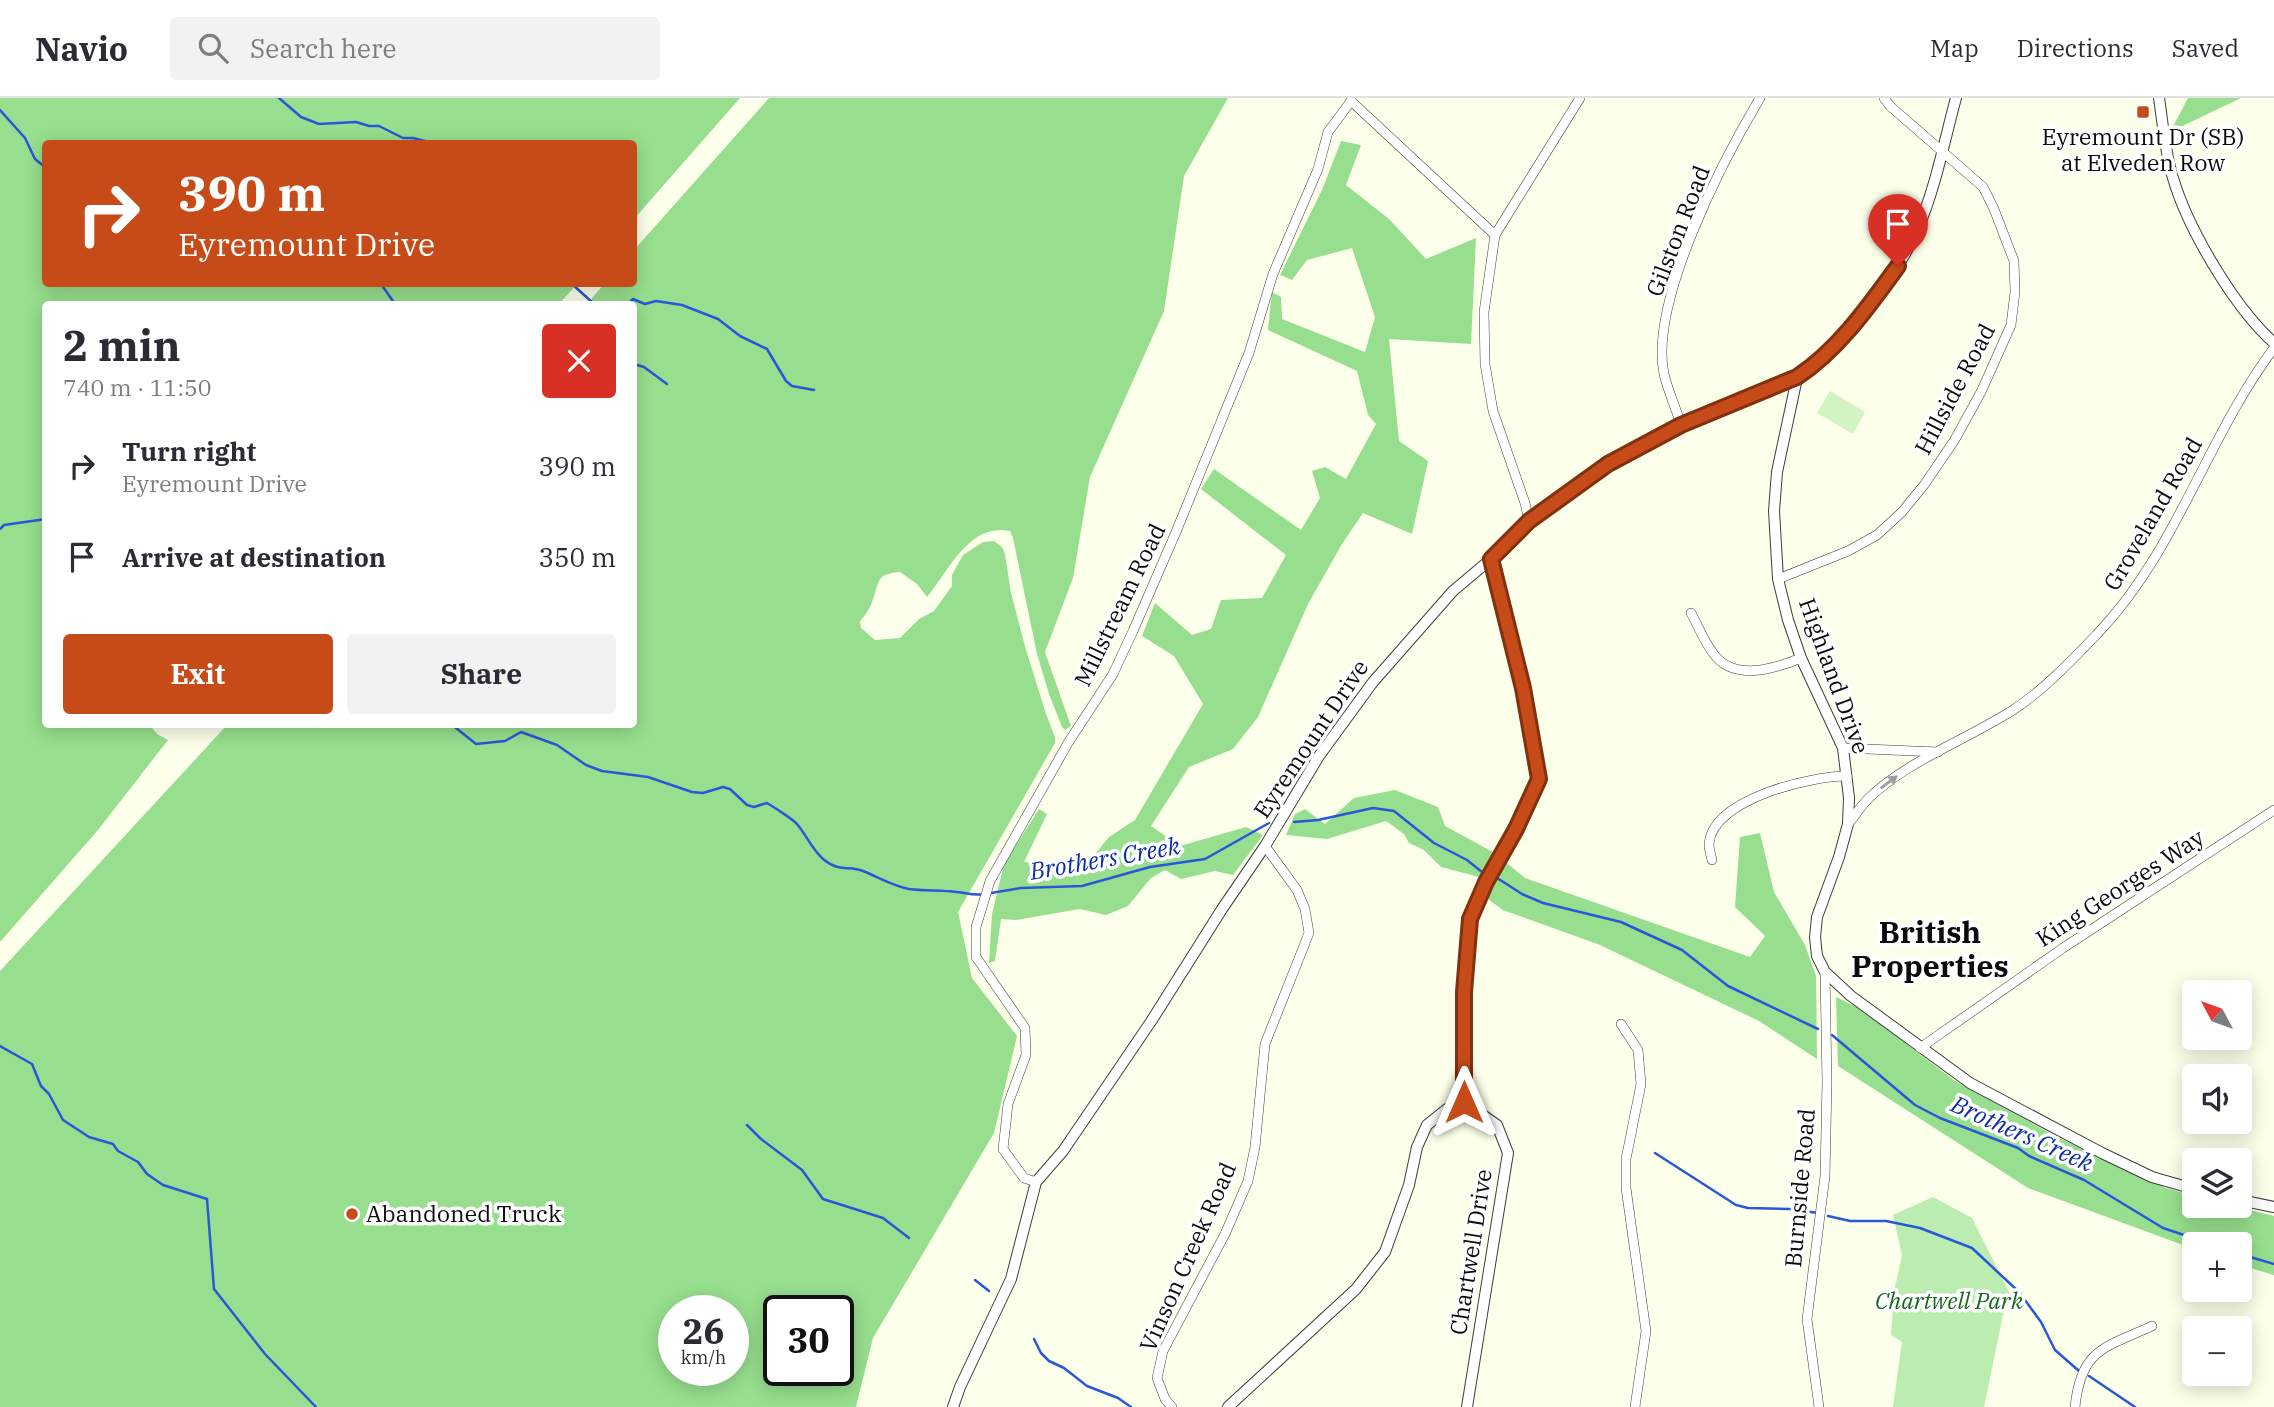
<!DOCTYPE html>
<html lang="en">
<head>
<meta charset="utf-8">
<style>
  body { margin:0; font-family:"IBM Plex Serif",serif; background:#f2f2f3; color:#2b2b33; height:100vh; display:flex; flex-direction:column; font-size:26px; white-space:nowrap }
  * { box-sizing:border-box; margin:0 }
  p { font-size:23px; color:#7c7c81 }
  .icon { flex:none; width:38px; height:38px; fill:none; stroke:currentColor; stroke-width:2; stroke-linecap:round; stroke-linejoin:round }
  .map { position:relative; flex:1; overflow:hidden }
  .details { position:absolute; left:42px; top:203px; width:595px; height:427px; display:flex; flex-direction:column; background:#fff; border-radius:7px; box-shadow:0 4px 18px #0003 }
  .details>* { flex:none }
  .hud { position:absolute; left:42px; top:42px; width:595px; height:147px; border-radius:7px; box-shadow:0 4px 18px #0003; background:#c64b18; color:#fff; overflow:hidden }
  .needle { width:46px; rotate:311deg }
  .controls { position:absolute; left:2182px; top:882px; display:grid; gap:14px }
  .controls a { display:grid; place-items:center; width:70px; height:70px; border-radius:7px; background:#fff; box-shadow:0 4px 18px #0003; font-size:35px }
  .speed { position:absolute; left:658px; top:1197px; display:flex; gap:14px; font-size:35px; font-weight:700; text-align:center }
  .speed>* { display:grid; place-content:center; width:91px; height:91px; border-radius:50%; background:#fff; box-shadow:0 4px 18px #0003; line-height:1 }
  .speed small { font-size:18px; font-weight:400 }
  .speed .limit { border:4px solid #111; border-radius:10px; background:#fff; color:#111 }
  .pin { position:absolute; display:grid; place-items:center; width:60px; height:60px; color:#fff; margin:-72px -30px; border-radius:50% 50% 50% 0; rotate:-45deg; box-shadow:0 0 7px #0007 }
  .pin .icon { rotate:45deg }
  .me { position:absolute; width:77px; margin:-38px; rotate:0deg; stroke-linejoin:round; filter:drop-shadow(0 0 5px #0008) }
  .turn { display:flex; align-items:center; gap:24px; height:147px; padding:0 21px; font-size:32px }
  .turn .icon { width:91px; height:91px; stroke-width:2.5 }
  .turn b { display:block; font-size:49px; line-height:60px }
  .round { display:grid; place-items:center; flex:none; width:74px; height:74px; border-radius:7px; background:#f2f2f3 }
  .head { display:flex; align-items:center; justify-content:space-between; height:119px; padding:0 21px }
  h1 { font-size:42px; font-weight:700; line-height:52px }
  .primary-button { display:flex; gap:14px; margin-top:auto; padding:14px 21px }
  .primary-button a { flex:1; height:80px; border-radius:7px; background:#c64b18; color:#fff; font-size:28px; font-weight:700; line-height:80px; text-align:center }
  .primary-button a+a { background:#f2f2f3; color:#2b2b33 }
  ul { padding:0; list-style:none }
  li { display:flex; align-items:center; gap:21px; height:91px; padding:0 21px }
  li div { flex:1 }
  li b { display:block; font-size:26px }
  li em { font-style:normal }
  header { display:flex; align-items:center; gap:42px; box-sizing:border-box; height:98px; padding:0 35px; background:#fff; border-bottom:2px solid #e1e1e2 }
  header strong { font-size:33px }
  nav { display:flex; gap:38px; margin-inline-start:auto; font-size:24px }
  .search { width:490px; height:63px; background:#f2f2f3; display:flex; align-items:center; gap:18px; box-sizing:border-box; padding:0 24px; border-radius:7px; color:#7c7c81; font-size:26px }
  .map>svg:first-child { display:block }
  .green { fill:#bbedb0 }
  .forest { fill:#97df8e; fill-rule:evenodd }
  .pitch { fill:#d2f3c2 }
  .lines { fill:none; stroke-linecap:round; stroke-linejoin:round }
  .stream { stroke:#2a57d9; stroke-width:2.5 }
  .minor-casing { stroke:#3e3e3e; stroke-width:10 }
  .tertiary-casing { stroke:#3e3e3e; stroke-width:12 }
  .minor { stroke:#fff; stroke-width:9 }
  .tertiary { stroke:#fff; stroke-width:10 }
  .oneway { fill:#9d9d9d }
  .route-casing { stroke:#813110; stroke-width:18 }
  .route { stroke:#c64b18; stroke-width:12 }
  .poi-dot { fill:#c64b18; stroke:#fff; stroke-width:2.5 }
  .labels { text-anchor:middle; stroke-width:7; stroke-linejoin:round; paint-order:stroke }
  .poi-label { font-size:23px; fill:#0b0b0b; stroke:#fff }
  .street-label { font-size:23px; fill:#0b0b0b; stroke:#fff }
  .park-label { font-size:23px; font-style:italic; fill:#176822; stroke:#fff }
  .water-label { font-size:24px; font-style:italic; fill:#0b2da7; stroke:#fff }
  .district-label { font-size:30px; font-weight:bold; fill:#0b0b0b; stroke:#fff }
</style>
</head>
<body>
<header>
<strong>Navio</strong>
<div class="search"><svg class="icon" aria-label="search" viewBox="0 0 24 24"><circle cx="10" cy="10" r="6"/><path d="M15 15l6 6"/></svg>Search here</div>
<nav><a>Map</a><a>Directions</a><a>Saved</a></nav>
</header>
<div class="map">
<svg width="2274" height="1309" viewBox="0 0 2274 1309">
  <rect width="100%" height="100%" fill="#fcffe9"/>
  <!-- green -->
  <path class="green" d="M 1933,1099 L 1972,1120 L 2012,1200 L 2005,1207 L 1984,1309 L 1893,1309 L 1902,1244 L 1891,1237 L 1894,1194 L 1902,1157 L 1893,1117 Z"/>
  <!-- forest -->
  <g class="forest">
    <path d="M 0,0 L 740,0 L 634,121 L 634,46 L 46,46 L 46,186 L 577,186 L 559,206 L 46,206 L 46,626 L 150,627 L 157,636 L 168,642 L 98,732 L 0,844 Z"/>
    <path d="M 769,0 L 1228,0 L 1184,78 L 1164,213 L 1090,379 L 1073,480 L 1045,554 L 1071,628 L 1065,632 L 1062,629 L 1049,596 L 1037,556 L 1013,440 L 1010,433 C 969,424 948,474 927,499 L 917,486 L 900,474 C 874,476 880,485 872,504 C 870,511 864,518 860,524 L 861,530 L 875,542 L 900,540 L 919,521 L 934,513 L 952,488 L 952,477 L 963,457 L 983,444 L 994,443 L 1002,449 L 1005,456 L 1011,495 L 1026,552 L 1046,616 L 1055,639 L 1055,645 L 958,814 L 972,880 L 1017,938 L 994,1035 L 873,1240 L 856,1309 L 0,1309 L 0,873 L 227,627 L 634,626 L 634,206 L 587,206 L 604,186 L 634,186 L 634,152 ZM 674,1213 L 733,1213 L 733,1272 L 674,1272 ZM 779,1213 L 838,1213 L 838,1272 L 779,1272 Z"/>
    <path d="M 2188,0 L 2241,0 L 2170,34 Z"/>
    <path d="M 1341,43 L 1361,47 L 1346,87 L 1389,121 L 1426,161 L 1476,140 L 1471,246 L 1389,241 L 1399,343 L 1428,363 L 1412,436 L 1363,415 L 1342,446 L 1308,506 L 1258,619 L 1233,651 L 1189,669 L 1151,728 L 1180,748 L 1246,729 L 1263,737 L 1233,777 L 1215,773 L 1181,781 L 1165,772 L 1151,780 L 1128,808 L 1106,817 L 1080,811 L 1016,822 L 1001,821 L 995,863 L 989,865 L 992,816 L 1004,766 L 1039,711 L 1047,716 L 1024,764 L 1061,766 L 1091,761 L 1109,739 L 1135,722 L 1203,606 L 1174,558 L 1142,538 L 1155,505 L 1192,537 L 1211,531 L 1221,502 L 1262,500 L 1286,457 L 1201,391 L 1214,371 L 1301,432 L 1320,400 L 1312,373 L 1325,369 L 1346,381 L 1376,326 L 1368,317 L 1357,273 L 1268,232 L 1272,194 L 1281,199 L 1282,221 L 1365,254 L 1375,219 L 1352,150 L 1307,162 L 1292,182 L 1280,177 L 1322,92 Z"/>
    <path d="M 1395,692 L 1438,709 L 1445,728 L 1493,754 L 1479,779 L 1441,769 L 1424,752 L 1409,745 L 1404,736 L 1386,723 L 1327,741 L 1286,737 L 1295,716 L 1305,711 L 1325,726 L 1354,700 Z"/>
    <path d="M 1760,735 L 1774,794 L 1805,847 L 1816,878 L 1817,961 L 1759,923 L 1600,847 L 1503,812 L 1488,801 L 1503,762 L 1525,780 L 1750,859 L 1765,838 L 1735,809 L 1740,739 Z"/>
    <path d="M 1836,899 L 1859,910 L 1955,983 L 2057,1039 L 2166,1090 L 2194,1098 L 2194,1108 L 2234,1108 L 2274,1118 L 2274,1177 L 2240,1167 L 2240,1146 L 2194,1146 L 2194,1151 L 2028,1090 L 1838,968 Z"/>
  </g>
  <!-- pitch -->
  <path class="pitch" d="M 1830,293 L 1865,314 L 1853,336 L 1817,315 Z"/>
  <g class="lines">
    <!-- stream -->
    <g class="stream">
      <path d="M 279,0 L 301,19 L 319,26 L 356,24 L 369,28 L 379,28 L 403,40 L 413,40 L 437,46"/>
      <path d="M 0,12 L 25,40 L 35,61 L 46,70"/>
      <path d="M 439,46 L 451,46"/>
      <path d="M 381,186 L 395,206"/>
      <path d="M 572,186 L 594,206"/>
      <path d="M 628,206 L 633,201 L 645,206 L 656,203 L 682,207 L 718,221 L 740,238 L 767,251 L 786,283 L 792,288 L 814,292"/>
      <path d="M 634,266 L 644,269 L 667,286"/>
      <path d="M 0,431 L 4,427 L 46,421"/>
      <path d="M 451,626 L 476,646 L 505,643 L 521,634 L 557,647 L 586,667 L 602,673 L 648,679 L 692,694 L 703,695 L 723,689 L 730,691 L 747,707 L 754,709 L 767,705 C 772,708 794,722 797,726 C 807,738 811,750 823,761 C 840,775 849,767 863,773 C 878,779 893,788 909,791 C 925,793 941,792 957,794 C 967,795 974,798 984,796"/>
      <path d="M 1294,724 L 1318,722 L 1373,710 L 1394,713 L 1434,745 L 1467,762 L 1482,774"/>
      <path d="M 1494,778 L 1522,796 L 1543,805 L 1621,824 L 1682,852 L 1728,888 L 1818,931"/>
      <path d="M 991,795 L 1021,790 L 1082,788 L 1150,769 L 1205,761 L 1269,725"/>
      <path d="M 1832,937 L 1915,1007 L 1940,1020 L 2018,1050 L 2029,1058 L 2084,1082 L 2163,1130 L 2211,1146"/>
      <path d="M 0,948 L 32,966 L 41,988 L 49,996 L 63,1022 L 89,1039 L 113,1046 L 118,1053 L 138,1064 L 147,1076 L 163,1087 L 207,1101 L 214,1191 L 265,1256 L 316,1309"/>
      <path d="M 747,1027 L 761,1041 L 802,1072 L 823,1101 L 883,1120 L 909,1140"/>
      <path d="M 1655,1055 L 1736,1107 L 1748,1110 L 1790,1111 L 1818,1115"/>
      <path d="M 1828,1118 L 1850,1123 L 1886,1123 L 1920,1130 L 1972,1150 L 2019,1194 L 2041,1224 L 2055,1252 L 2079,1273"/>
      <path d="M 2240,1156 L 2274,1166"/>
      <path d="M 975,1182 L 989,1193"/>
      <path d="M 1034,1241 L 1041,1255 L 1049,1263 L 1064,1270 L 1087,1288 L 1118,1300 L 1131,1309"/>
      <path d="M 2089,1278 L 2135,1309"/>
    </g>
    <defs>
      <g id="minor">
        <path d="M 1351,3 L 1495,137"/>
        <path d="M 1681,327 C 1676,310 1668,293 1664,276 C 1649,204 1723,62 1760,0"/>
        <path d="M 1529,423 L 1525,405 L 1493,313 L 1485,266 L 1484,214 L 1495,137 L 1580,0"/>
        <path d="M 1778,481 L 1848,453 L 1877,437 L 1902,414 L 1924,387 L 1954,343 L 1981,294 L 2011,227 L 2015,194 L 2014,163 L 1994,111 L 1983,89 L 1890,8 L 1884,0"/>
        <path d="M 1691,515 C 1698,528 1704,543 1713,555 C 1733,584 1774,571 1801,560"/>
        <path d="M 1843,650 L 1938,654"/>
        <path d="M 1848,726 C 1855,718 1860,709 1868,701 C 1905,664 1968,641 2013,612 C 2044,592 2073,561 2099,534 C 2177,452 2207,339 2274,250"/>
        <path d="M 1712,762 C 1711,758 1709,751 1709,746 C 1712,701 1811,678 1847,678"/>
        <path d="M 1621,926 L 1638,952 L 1641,986 L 1626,1061 L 1626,1090 L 1646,1233 L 1635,1309"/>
        <path d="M 1920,950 L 2063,850 L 2274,712"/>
        <path d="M 1464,1004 L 1464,894 L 1470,821 L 1486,784 L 1516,731 L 1540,681 L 1523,590 L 1491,461"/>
        <path d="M 1036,1084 L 1024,1080 L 1003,1051 L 1008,1006 L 1026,957 L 1025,930 L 976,859 L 976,829 L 990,783 L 1068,645 L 1113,576 L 1133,533 L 1176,434 L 1249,255 L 1273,176 L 1318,71 L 1328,34 L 1351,3 L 1351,0"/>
        <path d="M 1172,1309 L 1165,1301 L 1157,1280 L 1163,1253 L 1225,1136 L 1248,1083 L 1255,1049 L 1265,946 L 1309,835 L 1305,811 L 1297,792 L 1265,748"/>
        <path d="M 1819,1309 L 1807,1221 L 1825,1078 L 1827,984 L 1825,874"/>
        <path d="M 2075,1309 C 2081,1251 2104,1250 2152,1228"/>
      </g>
      <g id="tertiary">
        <path d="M 2159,0 C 2163,26 2165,55 2173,80 C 2188,131 2234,209 2274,245"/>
        <path d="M 1797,280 L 1777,374 L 1774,413 L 1778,481 L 1788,522 L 1801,560 L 1843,650 L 1849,700 L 1848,726 L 1839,759 L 1817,819 L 1815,839 L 1817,858 L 1825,874 L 1851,898 L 1970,985 L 2102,1055 L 2152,1079 L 2194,1091"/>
        <path d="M 2240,1102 L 2274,1109"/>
        <path d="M 953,1309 L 960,1289 L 1011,1181 L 1036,1084 L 1063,1053 L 1152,922 L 1222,811 L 1265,748 L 1319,658 L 1373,584 L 1453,493 L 1491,461 L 1529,423 L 1608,366 L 1681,327 L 1797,280 C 1840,251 1894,182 1916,135 C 1935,93 1944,44 1956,0"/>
        <path d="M 1228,1309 L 1356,1191 L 1385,1154 L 1409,1087 L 1417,1049 L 1427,1027 L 1447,1011 L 1464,1004 L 1497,1027 L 1508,1055 L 1467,1309"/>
      </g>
    </defs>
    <!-- minor casing -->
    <use href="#minor" class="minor-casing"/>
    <!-- tertiary casing -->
    <use href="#tertiary" class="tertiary-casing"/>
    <!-- minor -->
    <use href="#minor" class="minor"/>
    <!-- tertiary -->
    <use href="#tertiary" class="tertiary"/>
  </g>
  <!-- one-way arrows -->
  <defs><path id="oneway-solid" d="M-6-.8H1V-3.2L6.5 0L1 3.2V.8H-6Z" transform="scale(1.75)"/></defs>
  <use class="oneway" href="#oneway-solid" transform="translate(1889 684) rotate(-37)"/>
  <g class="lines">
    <defs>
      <path id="route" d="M 1464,1004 L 1464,894 L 1470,821 L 1486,784 L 1516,731 L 1539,681 L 1523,590 L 1491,461 L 1529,423 L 1608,366 L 1681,327 L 1797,279 C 1838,252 1869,208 1898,168"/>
    </defs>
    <!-- route casing -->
    <use href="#route" class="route-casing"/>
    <!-- route -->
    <use href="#route" class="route"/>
  </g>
  <!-- markers -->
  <g class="poi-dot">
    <rect x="2136" y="7" width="14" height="14" rx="3.5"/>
    <circle cx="352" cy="1116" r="7"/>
  </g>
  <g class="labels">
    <!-- poi labels -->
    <g class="poi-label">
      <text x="2143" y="47">Eyremount Dr (SB)<tspan x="2143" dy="26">at Elveden Row</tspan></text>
      <text x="366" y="1124" text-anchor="start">Abandoned Truck</text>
    </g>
    <!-- street labels -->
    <g class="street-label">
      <text transform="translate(1678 133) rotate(-69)" y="8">Gilston Road</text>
      <text transform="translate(1955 291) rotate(-62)" y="8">Hillside Road</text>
      <text transform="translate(2153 416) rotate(-60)" y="8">Groveland Road</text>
      <text transform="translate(1120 507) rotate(-64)" y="8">Millstream Road</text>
      <text transform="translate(1834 578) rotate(70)" y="8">Highland Drive</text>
      <text transform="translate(1311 641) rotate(-56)" y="8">Eyremount Drive</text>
      <text transform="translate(2120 790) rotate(-33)" y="8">King Georges Way</text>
      <text transform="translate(1800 1090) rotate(-85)" y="8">Burnside Road</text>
      <text transform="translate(1471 1154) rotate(-81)" y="8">Chartwell Drive</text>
      <text transform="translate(1188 1159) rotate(-66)" y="8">Vinson Creek Road</text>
    </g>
    <!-- park labels -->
    <g class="park-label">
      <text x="1949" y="1211">Chartwell Park</text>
    </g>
    <!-- water labels -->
    <g class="water-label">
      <text transform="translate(1105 761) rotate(-10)" y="8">Brothers Creek</text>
      <text transform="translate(2022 1036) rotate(24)" y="8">Brothers Creek</text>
    </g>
    <!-- district labels -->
    <g class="district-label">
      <text x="1930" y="845">British<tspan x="1930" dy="34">Properties</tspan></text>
    </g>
  </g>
</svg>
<div class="controls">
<a><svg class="needle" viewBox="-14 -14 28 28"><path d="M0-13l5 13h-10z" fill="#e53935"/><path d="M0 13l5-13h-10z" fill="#7c7c81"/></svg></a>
<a><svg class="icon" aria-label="sound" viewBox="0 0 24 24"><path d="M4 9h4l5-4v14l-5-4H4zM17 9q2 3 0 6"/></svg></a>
<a><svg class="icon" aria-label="layers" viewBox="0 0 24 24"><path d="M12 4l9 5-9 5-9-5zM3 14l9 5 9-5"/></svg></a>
<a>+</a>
<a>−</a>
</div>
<div class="speed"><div>26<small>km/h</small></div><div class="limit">30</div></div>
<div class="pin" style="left:1898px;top:168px;background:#d93025"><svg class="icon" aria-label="arrive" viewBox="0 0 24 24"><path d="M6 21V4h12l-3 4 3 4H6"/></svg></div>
<svg class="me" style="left:1464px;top:1004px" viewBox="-20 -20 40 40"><path d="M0-17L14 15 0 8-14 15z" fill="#c64b18" stroke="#fff" stroke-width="4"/></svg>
<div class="hud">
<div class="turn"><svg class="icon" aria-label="right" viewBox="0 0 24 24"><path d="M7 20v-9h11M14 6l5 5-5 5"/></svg><div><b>390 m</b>Eyremount Drive</div></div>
</div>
<section class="details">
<div class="head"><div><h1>2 min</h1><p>740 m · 11:50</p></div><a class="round" style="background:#d93025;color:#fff"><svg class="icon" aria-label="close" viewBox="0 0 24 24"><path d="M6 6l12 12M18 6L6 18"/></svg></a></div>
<ul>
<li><svg class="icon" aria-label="right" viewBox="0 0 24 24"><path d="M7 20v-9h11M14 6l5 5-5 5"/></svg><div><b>Turn right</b><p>Eyremount Drive</p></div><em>390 m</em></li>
<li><svg class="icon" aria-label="arrive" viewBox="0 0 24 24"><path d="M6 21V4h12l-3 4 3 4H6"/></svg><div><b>Arrive at destination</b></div><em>350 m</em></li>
</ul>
<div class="primary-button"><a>Exit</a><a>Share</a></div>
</section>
</div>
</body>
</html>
